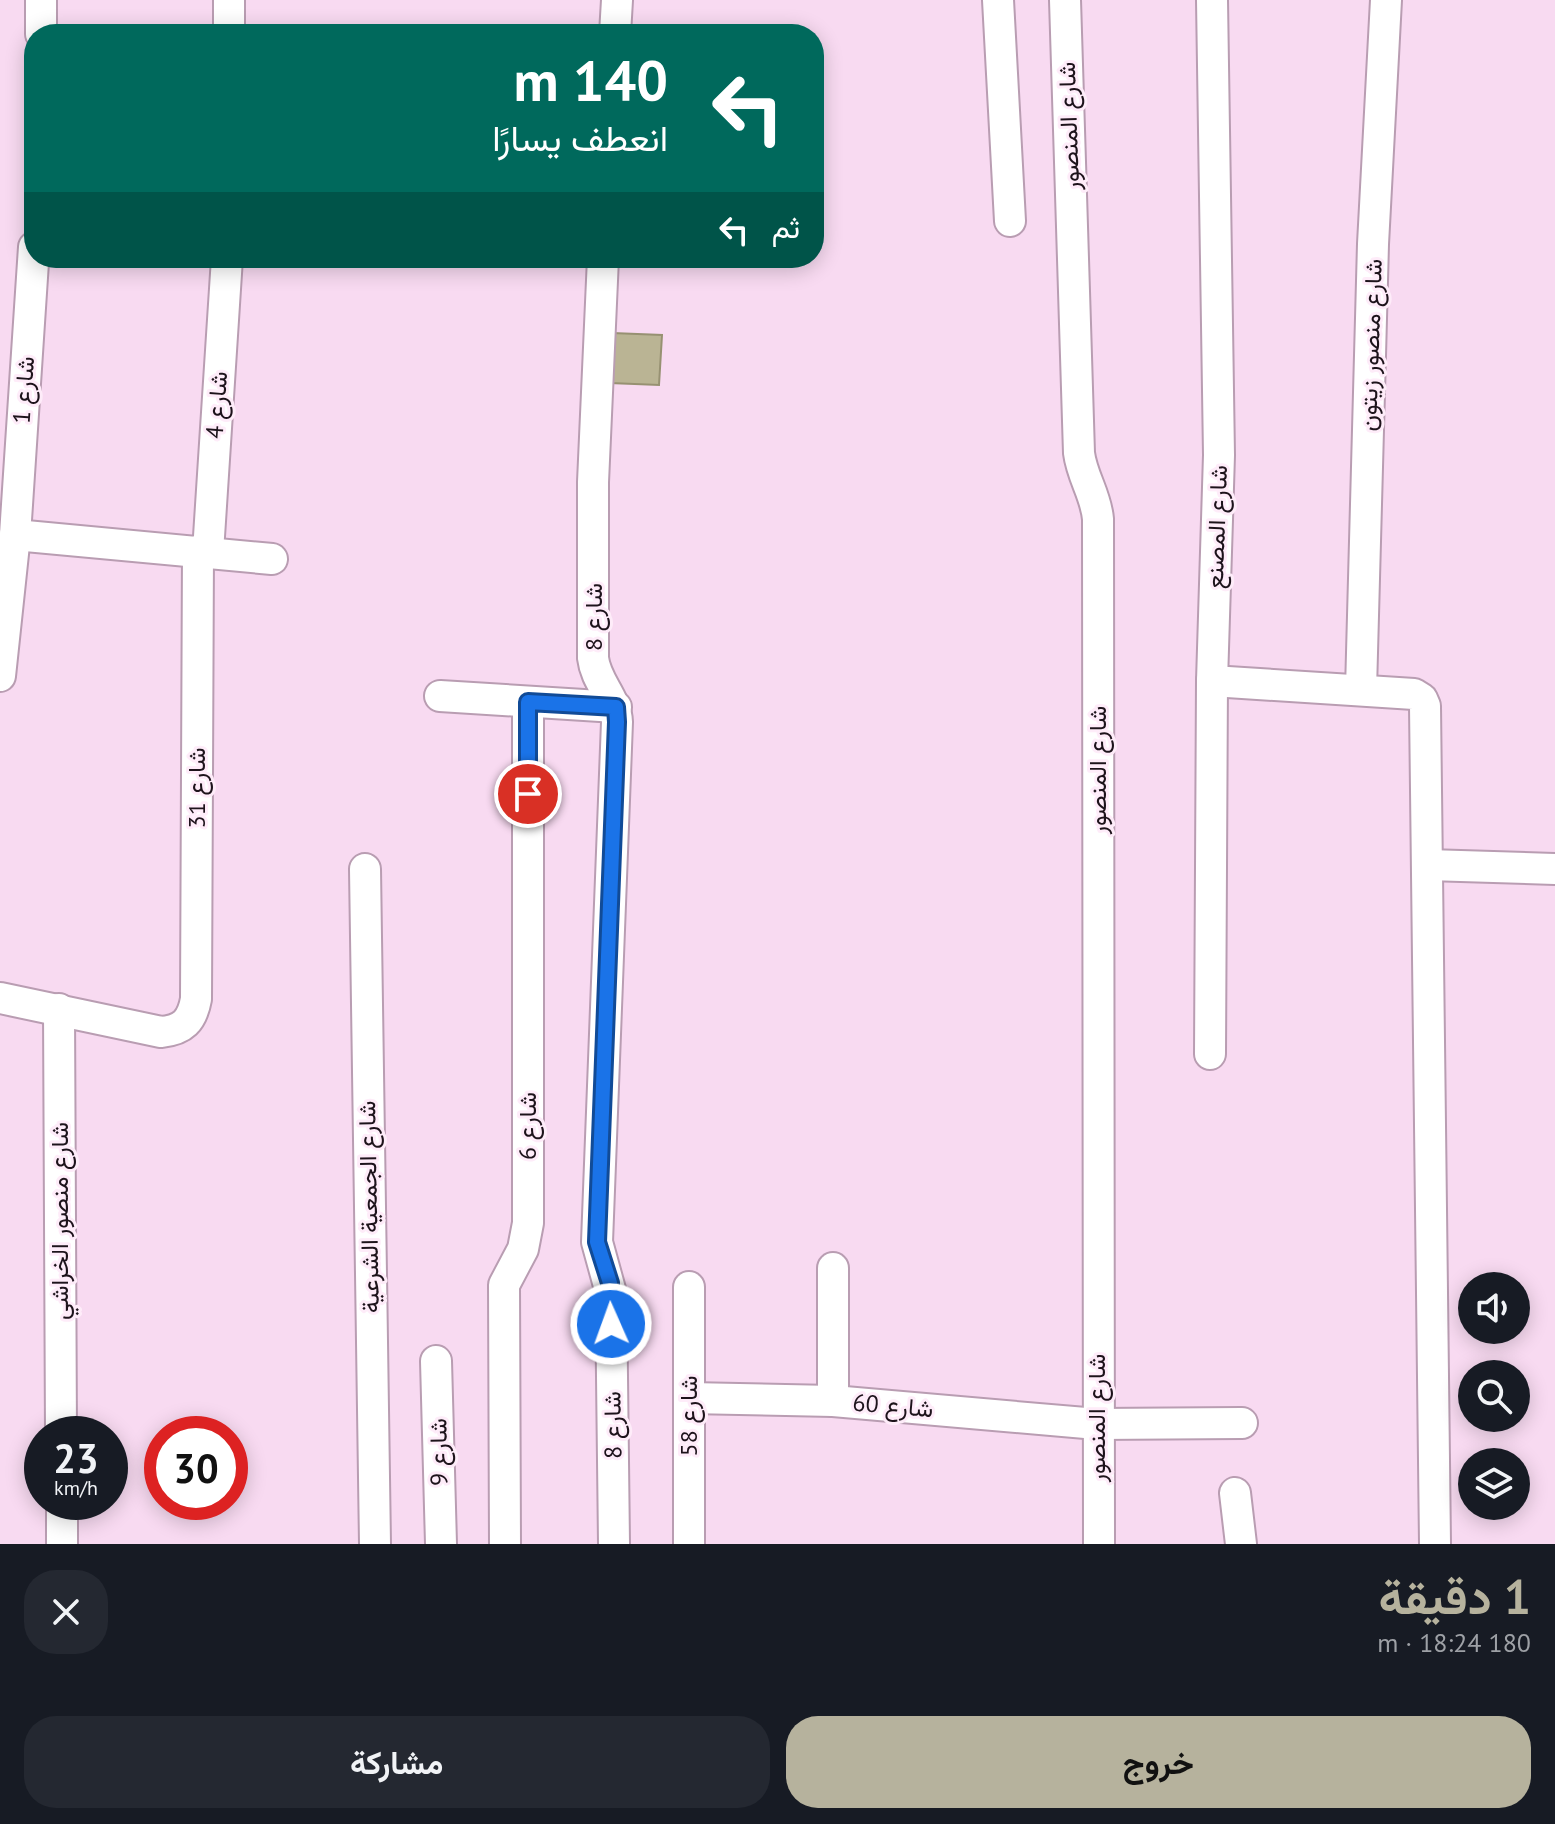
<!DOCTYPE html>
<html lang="ar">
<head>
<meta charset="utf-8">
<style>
  body { margin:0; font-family:"PT Sans",Vazirmatn,sans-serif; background:#242831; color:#f1f3f6; direction:rtl; height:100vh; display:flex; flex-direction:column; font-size:30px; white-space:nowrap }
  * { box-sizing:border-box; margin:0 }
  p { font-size:26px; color:#9ea1a6 }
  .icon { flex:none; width:44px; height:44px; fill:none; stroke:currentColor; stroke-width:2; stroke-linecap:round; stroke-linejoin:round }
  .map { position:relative; height:1544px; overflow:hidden; direction:ltr }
  .drawer { display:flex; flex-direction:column; background:#171b24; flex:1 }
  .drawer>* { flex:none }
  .banner { position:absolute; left:24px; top:24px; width:800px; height:244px; border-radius:32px; box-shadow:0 4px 20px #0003; direction:rtl; background:#00695c; color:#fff; overflow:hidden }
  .fabs { position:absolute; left:1458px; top:1272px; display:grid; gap:16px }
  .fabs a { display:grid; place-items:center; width:72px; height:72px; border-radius:50%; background:#171b24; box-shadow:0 4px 20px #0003; font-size:40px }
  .speed { position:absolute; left:24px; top:1416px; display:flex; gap:16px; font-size:40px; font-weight:700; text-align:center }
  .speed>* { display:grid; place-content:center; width:104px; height:104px; border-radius:50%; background:#171b24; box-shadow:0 4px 20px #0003; line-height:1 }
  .speed small { font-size:20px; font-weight:400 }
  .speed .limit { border:12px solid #d22; background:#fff; color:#111 }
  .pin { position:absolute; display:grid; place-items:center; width:68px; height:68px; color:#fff; margin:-34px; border:4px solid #fff; border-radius:50%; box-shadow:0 2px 8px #0007 }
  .me { position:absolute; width:88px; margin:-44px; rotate:358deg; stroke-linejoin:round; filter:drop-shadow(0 0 6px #0008) }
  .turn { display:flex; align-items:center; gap:28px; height:168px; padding:0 24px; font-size:36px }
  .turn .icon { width:104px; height:104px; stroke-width:2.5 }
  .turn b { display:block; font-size:56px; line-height:68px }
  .then { display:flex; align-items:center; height:76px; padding:0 24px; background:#0003; gap:16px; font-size:30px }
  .round { display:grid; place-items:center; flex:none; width:84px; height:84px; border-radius:32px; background:#242831 }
  .overview { display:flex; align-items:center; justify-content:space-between; height:136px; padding:0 24px }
  h1 { font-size:48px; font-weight:700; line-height:60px; color:#b6b29d }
  .cta { display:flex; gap:16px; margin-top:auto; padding:16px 24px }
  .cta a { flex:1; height:92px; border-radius:32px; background:#b6b29d; color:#111; font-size:32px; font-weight:700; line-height:92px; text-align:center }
  .cta a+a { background:#242831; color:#f1f3f6 }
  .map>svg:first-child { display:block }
  .building { fill:#bab494; stroke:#979172; stroke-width:2 }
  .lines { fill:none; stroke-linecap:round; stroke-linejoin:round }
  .street-casing { stroke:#b99db2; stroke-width:34 }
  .street { stroke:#fff; stroke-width:30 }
  .route-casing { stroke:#114b97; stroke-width:20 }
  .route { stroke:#1a73e8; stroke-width:14 }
  .labels { text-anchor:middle; stroke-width:6; stroke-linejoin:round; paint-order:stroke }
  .street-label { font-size:24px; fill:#1d131b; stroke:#feecf9 }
</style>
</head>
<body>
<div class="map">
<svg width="1555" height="1544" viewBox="0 0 1555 1544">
  <rect width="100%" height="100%" fill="#f8daf1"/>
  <!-- building -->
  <path class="building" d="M 612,333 L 662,335 L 659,385 L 610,383 Z"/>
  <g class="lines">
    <defs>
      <g id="street">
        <path d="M 998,0 L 1010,221"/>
        <path d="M 1065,0 L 1079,453 C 1082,477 1096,495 1098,519 L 1099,1544"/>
        <path d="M 41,34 L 41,0"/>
        <path d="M 229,34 L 229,0"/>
        <path d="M 615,34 L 617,0"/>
        <path d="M 603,258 L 593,482 L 593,658 C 596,683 616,697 617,722 L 597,1242 L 611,1293 L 614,1544"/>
        <path d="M 15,535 L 272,559"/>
        <path d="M 208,552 L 227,258"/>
        <path d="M 0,676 L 15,535 L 34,247"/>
        <path d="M 1212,681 L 1414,694 L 1422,699 L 1425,706 L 1435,1544"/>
        <path d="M 1361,690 L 1373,244 L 1386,0"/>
        <path d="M 440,696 L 616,707"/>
        <path d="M 1428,865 L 1555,869"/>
        <path d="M 365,869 L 375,1544"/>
        <path d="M 0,998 L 161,1032 C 183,1030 192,1021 196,999 L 198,551"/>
        <path d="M 59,1009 L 61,1434"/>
        <path d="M 1210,1054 L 1212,681 L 1219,455 L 1212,0"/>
        <path d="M 833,1268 L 833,1401"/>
        <path d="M 436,1361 L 441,1544"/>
        <path d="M 689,1398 L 833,1401 L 1097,1424 L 1242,1423"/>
        <path d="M 1235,1493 L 1241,1544"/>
        <path d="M 62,1502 L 62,1544"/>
        <path d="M 505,1544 L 504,1285 L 523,1249 L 528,1223 L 528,702"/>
        <path d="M 689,1544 L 689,1287"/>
      </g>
    </defs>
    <!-- street casing -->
    <use href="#street" class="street-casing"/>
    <!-- street -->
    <use href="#street" class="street"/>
  </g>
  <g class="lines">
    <defs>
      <path id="route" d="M 528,794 L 528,702 L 616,707 L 617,722 L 597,1242 L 610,1283 L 611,1324"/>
    </defs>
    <!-- route casing -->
    <use href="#route" class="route-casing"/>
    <!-- route -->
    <use href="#route" class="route"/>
  </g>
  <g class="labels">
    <!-- street labels -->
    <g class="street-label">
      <text transform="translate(1069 126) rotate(-92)" y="8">شارع المنصور</text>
      <text transform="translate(1371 345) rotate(-88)" y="8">شارع منصور زيتون</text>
      <text transform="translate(24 390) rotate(-86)" y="8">شارع 1</text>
      <text transform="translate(217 405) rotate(-86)" y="8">شارع 4</text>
      <text transform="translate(1217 527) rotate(-88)" y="8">شارع المصنع</text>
      <text transform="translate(594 617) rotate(-90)" y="8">شارع 8</text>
      <text transform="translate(1098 770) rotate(-90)" y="8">شارع المنصور</text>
      <text transform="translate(197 788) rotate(-90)" y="8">شارع 31</text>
      <text transform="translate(528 1126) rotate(-90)" y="8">شارع 6</text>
      <text transform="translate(369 1207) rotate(-91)" y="8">شارع الجمعية الشرعية</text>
      <text transform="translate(60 1221) rotate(-90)" y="8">شارع منصور الخراشي</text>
      <text transform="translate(893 1406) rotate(5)" y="8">شارع 60</text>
      <text transform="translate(689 1416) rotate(-90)" y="8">شارع 58</text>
      <text transform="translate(1097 1418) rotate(-90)" y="8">شارع المنصور</text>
      <text transform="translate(613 1425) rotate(-91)" y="8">شارع 8</text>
      <text transform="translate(439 1452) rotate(-91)" y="8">شارع 9</text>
    </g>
  </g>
</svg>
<div class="fabs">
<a><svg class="icon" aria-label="sound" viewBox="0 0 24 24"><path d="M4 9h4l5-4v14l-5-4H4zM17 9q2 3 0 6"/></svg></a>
<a><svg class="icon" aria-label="search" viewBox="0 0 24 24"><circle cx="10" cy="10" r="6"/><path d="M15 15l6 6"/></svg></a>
<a><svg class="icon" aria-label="layers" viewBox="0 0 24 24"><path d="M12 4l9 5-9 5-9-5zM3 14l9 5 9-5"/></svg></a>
</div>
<div class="speed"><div>23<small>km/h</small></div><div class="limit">30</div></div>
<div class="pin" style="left:528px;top:794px;background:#d93025"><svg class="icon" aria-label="arrive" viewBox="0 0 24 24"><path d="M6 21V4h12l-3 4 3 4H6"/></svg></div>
<svg class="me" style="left:611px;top:1324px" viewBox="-20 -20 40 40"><circle r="17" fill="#1a73e8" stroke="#fff" stroke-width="3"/><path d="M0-11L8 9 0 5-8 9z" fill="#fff"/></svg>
<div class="banner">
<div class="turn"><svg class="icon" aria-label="left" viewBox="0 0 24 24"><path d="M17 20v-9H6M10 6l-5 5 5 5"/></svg><div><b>140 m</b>انعطف يسارًا</div></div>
<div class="then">ثم<svg class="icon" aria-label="left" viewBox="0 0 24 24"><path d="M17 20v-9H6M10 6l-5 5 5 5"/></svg></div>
</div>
</div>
<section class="drawer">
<div class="overview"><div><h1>1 دقيقة</h1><p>180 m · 18:24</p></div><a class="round"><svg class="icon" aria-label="close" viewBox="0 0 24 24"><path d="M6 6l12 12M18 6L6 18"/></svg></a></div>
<div class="cta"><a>خروج</a><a>مشاركة</a></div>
</section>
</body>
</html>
